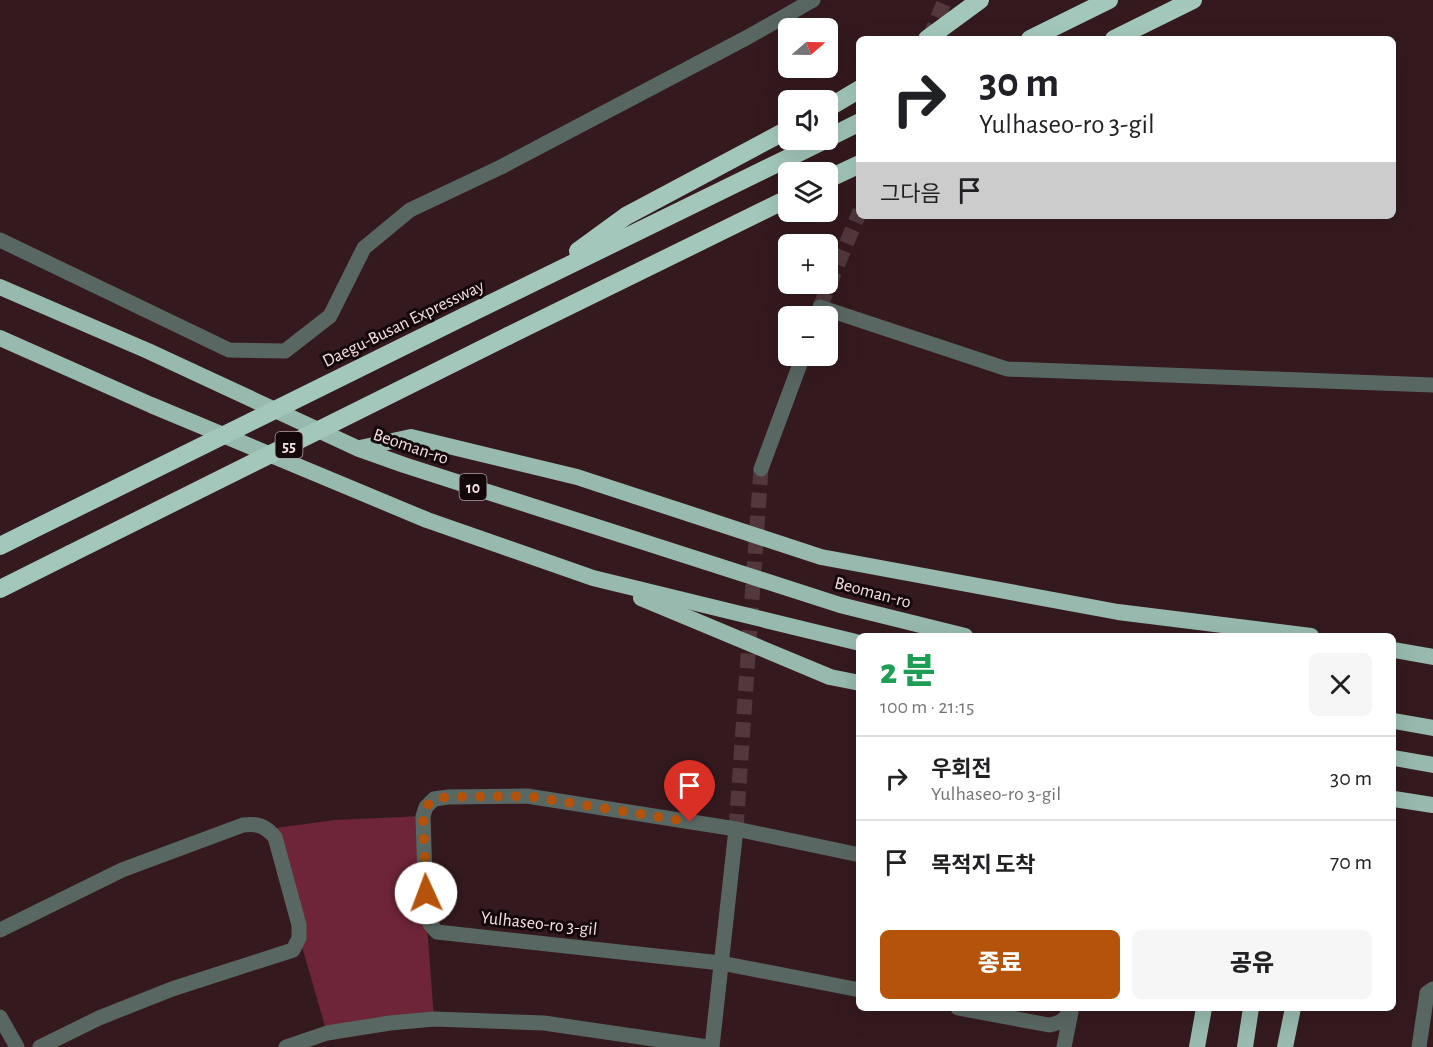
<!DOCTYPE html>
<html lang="ko">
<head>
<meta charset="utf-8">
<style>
  body { margin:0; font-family:"Alegreya Sans","Noto Sans KR",sans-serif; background:#f6f6f6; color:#202124; height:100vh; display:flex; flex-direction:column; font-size:22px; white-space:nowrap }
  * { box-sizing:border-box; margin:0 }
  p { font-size:20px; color:#757577 }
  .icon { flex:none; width:33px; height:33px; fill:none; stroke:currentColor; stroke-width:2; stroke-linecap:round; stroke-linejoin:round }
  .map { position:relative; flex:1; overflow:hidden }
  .sheet { position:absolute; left:856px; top:633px; width:540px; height:378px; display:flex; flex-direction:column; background:#fff; border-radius:9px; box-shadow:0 6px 24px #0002 }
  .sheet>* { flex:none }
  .guide { position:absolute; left:856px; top:36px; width:540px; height:183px; border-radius:9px; box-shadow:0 6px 24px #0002; background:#fff; color:#202124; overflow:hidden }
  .needle { width:39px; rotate:70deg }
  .tools { position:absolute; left:778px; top:18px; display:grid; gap:12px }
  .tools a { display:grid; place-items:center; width:60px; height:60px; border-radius:9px; background:#fff; box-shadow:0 6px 24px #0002; font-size:30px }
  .pin { position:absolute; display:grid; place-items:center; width:51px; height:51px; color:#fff; margin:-62px -26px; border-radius:50% 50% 50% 0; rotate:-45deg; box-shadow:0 0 6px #0007 }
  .pin .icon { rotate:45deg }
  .me { position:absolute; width:66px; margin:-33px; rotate:358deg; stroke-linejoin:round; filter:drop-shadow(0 0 4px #0008) }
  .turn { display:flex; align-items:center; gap:21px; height:126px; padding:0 24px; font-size:27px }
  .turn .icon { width:78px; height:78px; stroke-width:2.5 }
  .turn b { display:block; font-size:42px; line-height:51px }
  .then { display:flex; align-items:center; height:57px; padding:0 24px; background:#0003; gap:12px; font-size:22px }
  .round { display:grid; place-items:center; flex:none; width:63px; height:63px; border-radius:9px; background:#f6f6f6 }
  .summary { display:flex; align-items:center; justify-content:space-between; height:102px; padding:0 24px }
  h1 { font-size:36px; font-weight:800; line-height:45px; color:#1e9e55 }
  .button { display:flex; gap:12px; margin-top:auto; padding:12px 24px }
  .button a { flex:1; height:69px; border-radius:9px; background:#b45309; color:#fff; font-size:24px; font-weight:800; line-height:69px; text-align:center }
  .button a+a { background:#f6f6f6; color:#202124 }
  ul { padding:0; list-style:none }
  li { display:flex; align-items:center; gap:18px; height:84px; padding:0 24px; border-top:2px solid #e0e0e0 }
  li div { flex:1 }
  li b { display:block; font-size:22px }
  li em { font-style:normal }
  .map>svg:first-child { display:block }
  .green { fill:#6e2537 }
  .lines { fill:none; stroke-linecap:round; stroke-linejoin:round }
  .minor-tunnel { stroke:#51383c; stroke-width:15; stroke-dasharray:15 8; stroke-linecap:butt }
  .minor { stroke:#596762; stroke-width:15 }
  .trunk { stroke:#98baae; stroke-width:16 }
  .motorway { stroke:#a3c8bb; stroke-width:18 }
  .motorway-bridge { stroke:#a3c8bb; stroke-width:18 }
  .route { stroke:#b45309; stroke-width:10; stroke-dasharray:0 18 }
  .labels { text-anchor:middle; stroke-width:6; stroke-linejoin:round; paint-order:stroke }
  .shield { fill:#14080a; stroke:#b1a0a3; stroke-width:1.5 }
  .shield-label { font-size:16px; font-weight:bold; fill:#f4e1e4 }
  .street-label { font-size:18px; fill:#f4e1e4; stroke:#14080a }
</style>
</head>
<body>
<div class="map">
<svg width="1433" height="1047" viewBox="0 0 1433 1047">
  <rect width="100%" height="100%" fill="#341a1e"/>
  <!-- green -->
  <path class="green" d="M 423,816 L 426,912 L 434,1019 L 327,1033 L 268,829 L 335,820 Z"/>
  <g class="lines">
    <!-- minor-tunnel -->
    <g class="minor-tunnel">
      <path d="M 929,39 L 945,0"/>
      <path d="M 820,307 L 860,211"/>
      <path d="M 736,829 L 761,469"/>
    </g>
    <!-- minor -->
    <g class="minor">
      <path d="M 0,240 L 229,350 L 285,351 L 330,316 L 364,248 L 410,210 L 501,167 L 748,37 L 813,0"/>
      <path d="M 817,316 L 820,307 L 1007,369 L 1433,385"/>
      <path d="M 761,469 L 803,356"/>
      <path d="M 860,855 L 736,829 L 527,796 L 448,797 L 434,799 L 426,807 L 423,816 L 426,912 L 430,924 L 437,932 L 721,963 L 860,990"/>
      <path d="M 0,930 L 122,870 L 243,825 C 258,823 265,826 275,837 L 299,925 L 299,938 L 293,950 L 172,989 L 99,1018 L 40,1047"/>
      <path d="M 958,1008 L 1049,1025 C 1061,1023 1066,1019 1071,1008"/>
      <path d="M 0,1017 L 17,1047"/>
      <path d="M 286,1047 L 327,1033 L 390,1023 L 434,1019 L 544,1023 L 708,1047"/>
      <path d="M 712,1047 L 736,829"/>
      <path d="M 1064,1047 L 1071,1012"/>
      <path d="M 1419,1047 L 1427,993 L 1433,989"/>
    </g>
    <!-- trunk -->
    <g class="trunk">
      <path d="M 0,287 L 148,351 L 359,449 L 404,465 L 840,605 L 965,636"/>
      <path d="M 0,338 L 151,405 L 427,520 L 593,578 L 860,643"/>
      <path d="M 360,448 L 411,437 L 577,477 L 821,557 L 1118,612 L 1311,636"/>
      <path d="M 641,598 L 830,677 L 860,683"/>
      <path d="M 1394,650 L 1433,657"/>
      <path d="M 1394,721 L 1433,728"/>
      <path d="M 1394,758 L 1433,765"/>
      <path d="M 1394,799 L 1433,805"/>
      <path d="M 1197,1047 L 1204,1008"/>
      <path d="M 1245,1047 L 1251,1008"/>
      <path d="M 1285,1047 L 1293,1008"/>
    </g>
    <!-- motorway -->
    <g class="motorway">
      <path d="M 927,39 L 980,0"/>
      <path d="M 1030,39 L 1109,0"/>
      <path d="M 1114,39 L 1193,0"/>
      <path d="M 828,108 L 860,89"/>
      <path d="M 828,138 L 860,122"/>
      <path d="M 828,179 L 860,164"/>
      <path d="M 578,251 L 626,216 L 789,129"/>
      <path d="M 465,316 L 825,140"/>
      <path d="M 508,336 L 789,198"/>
      <path d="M 0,546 L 28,532"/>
      <path d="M 0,589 L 70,554"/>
    </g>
    <!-- motorway-bridge -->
    <g class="motorway-bridge">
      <path d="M 28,532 L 465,316"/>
      <path d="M 70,554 L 508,336"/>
    </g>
  </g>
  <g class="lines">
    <!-- route -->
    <path class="route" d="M 426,893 L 423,816 L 426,807 L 434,799 L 448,797 L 527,796 L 690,822"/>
  </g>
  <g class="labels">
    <!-- shield labels -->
    <g class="shield">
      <rect x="275.5" y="432" width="27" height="26" rx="4.5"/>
      <rect x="459.5" y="474" width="27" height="26" rx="4.5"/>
    </g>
    <g class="shield-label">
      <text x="289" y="451">55</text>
      <text x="473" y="493">10</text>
    </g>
    <!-- street labels -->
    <g class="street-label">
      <text transform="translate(403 323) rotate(-26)" y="6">Daegu-Busan Expressway</text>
      <text transform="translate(411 446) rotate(19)" y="6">Beoman-ro</text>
      <text transform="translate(873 592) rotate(15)" y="6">Beoman-ro</text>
      <text transform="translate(539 923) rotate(6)" y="6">Yulhaseo-ro 3-gil</text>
    </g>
  </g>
</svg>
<div class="tools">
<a><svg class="needle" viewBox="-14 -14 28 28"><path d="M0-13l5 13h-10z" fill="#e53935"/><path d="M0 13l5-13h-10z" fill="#757577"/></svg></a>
<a><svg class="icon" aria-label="sound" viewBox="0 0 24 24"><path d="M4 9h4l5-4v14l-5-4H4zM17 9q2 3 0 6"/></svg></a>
<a><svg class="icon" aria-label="layers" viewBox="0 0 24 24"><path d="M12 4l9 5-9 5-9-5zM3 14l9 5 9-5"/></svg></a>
<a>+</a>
<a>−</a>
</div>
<div class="pin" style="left:690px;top:822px;background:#d93025"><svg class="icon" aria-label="arrive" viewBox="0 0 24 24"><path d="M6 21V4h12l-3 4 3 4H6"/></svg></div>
<svg class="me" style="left:426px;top:893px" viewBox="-20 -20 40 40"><circle r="19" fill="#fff"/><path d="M0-13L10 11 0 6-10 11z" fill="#b45309"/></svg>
<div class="guide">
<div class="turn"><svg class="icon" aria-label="right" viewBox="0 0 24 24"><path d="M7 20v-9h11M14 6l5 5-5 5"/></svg><div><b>30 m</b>Yulhaseo-ro 3-gil</div></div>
<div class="then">그다음<svg class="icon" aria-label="arrive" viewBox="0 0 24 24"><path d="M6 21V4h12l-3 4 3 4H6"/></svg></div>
</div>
<section class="sheet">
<div class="summary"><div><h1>2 분</h1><p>100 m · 21:15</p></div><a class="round"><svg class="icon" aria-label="close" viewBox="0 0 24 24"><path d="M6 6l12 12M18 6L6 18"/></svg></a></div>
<ul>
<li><svg class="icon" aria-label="right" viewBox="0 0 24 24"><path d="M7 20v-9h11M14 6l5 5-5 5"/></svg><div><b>우회전</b><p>Yulhaseo-ro 3-gil</p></div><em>30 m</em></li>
<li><svg class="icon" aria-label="arrive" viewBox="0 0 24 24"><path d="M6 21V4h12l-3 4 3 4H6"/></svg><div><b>목적지 도착</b></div><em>70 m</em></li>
</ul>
<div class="button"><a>종료</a><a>공유</a></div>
</section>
</div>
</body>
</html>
